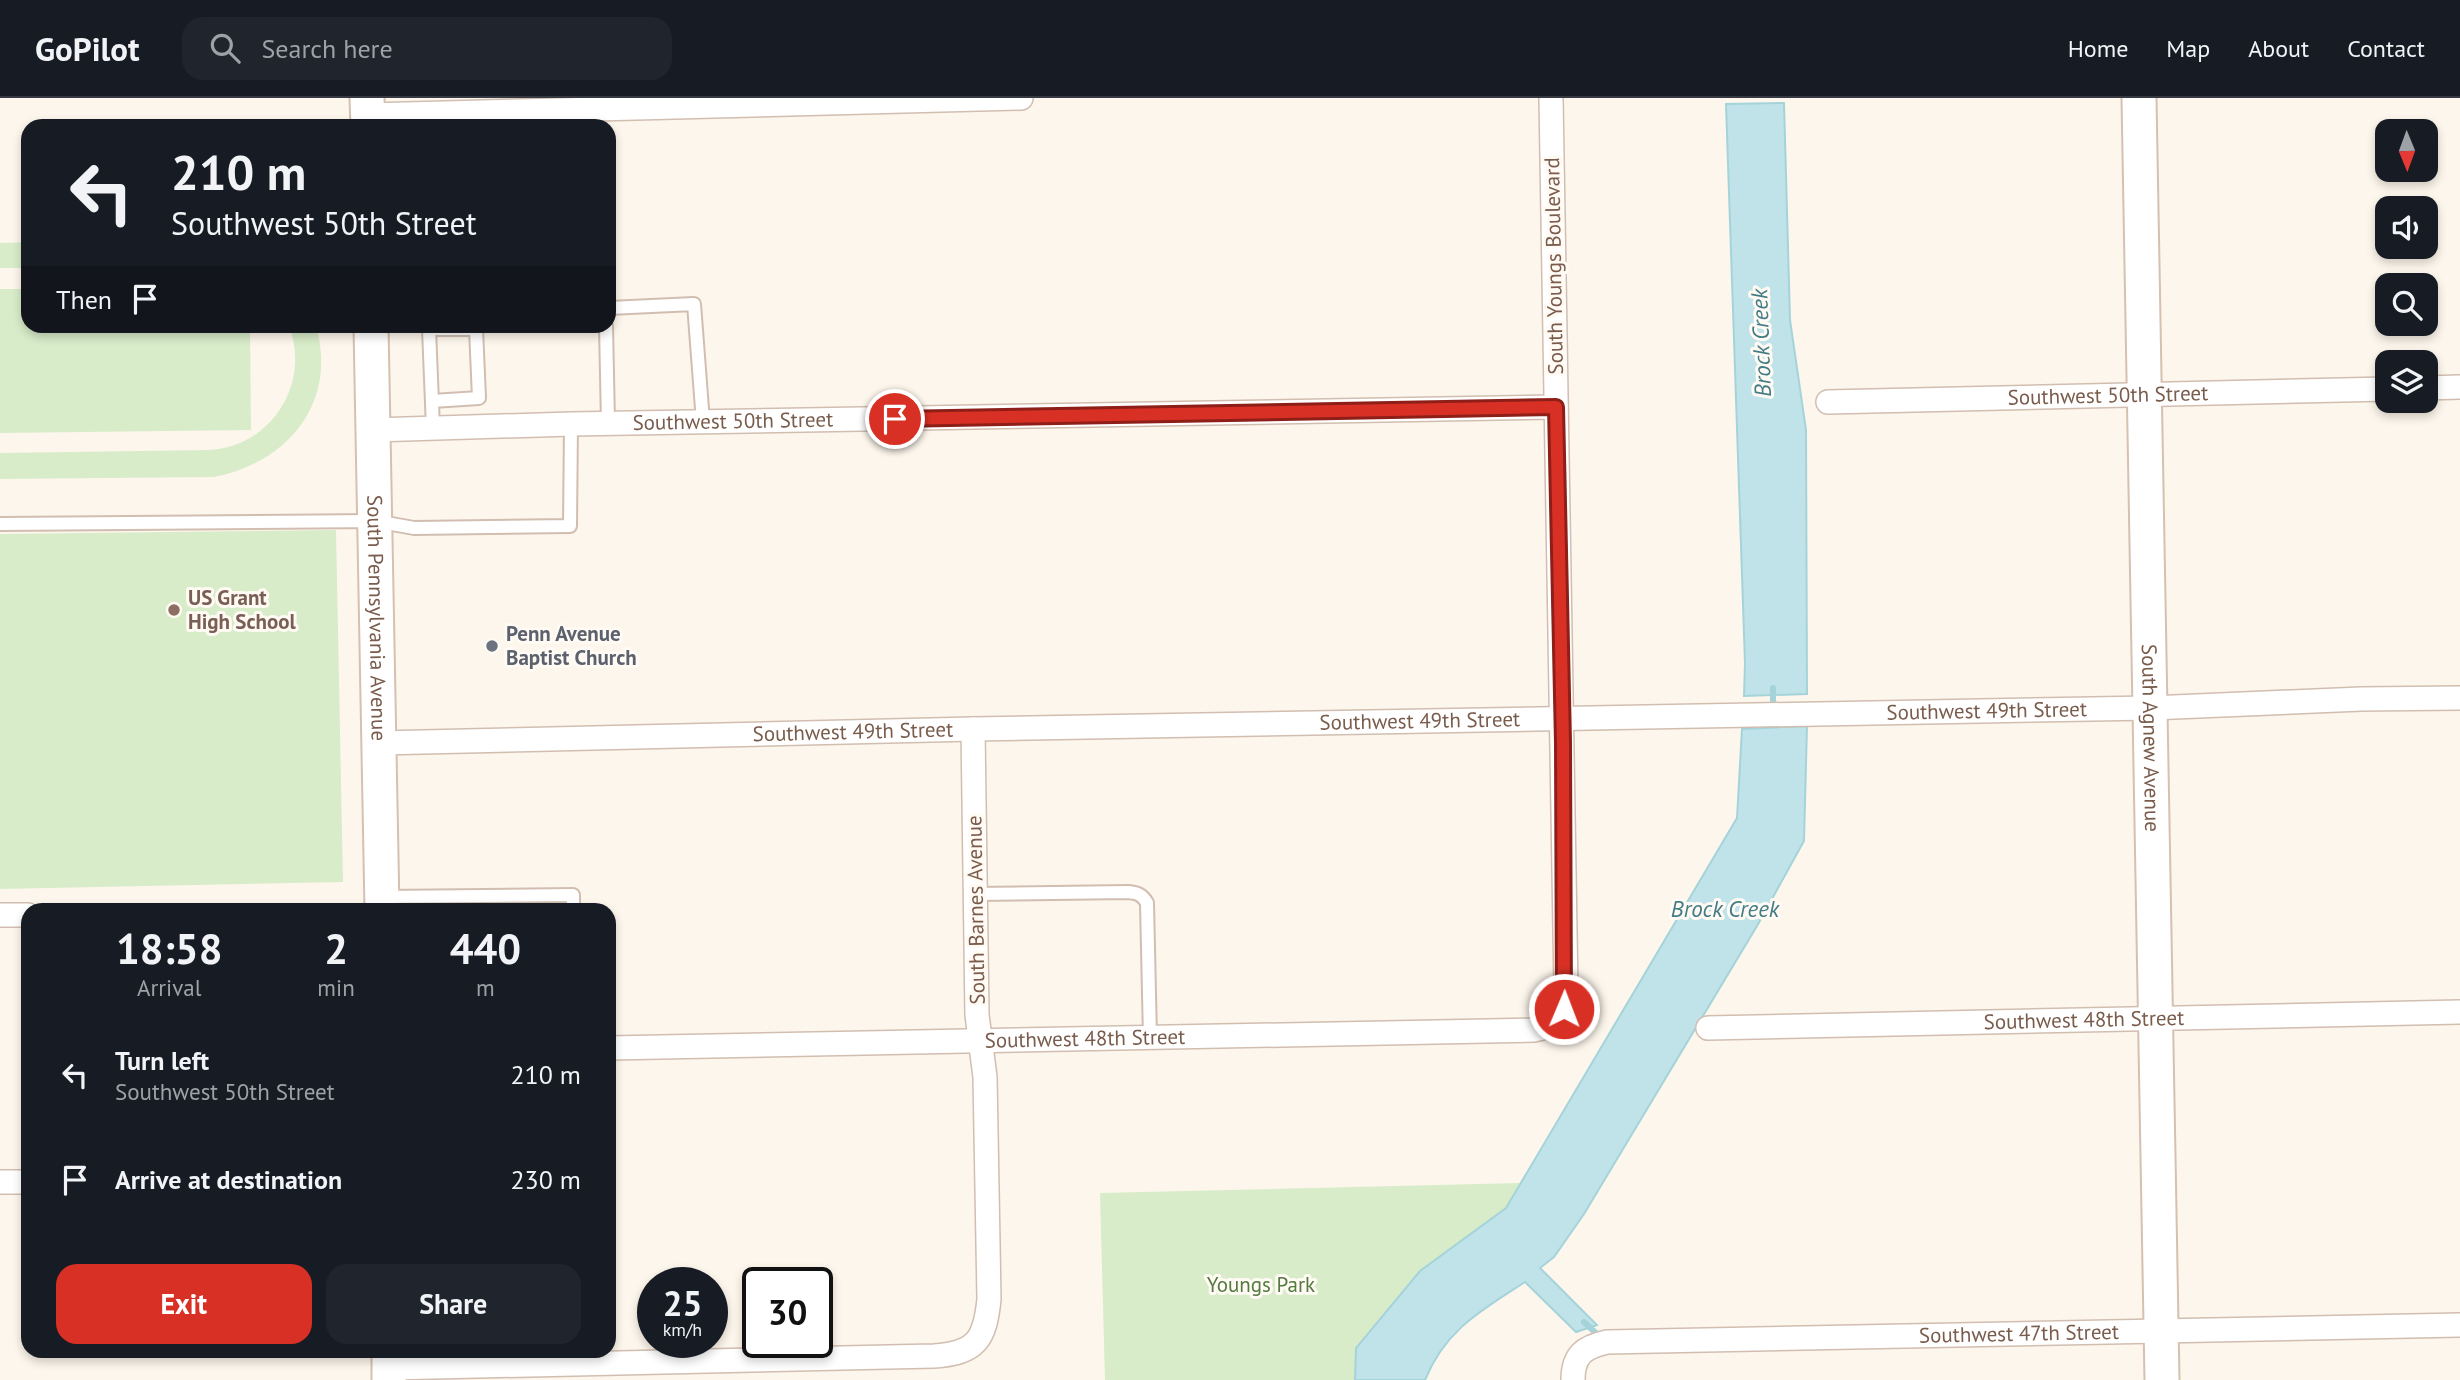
<!DOCTYPE html>
<html lang="en">
<head>
<meta charset="utf-8">
<style>
  body { margin:0; font-family:"PT Sans",sans-serif; background:#20242c; color:#f1f3f6; height:100vh; display:flex; flex-direction:column; font-size:26px; white-space:nowrap }
  * { box-sizing:border-box; margin:0 }
  p { font-size:23px; color:#9ea1a6 }
  .icon { flex:none; width:38px; height:38px; fill:none; stroke:currentColor; stroke-width:2; stroke-linecap:round; stroke-linejoin:round }
  .map { position:relative; flex:1; overflow:hidden }
  .sheet { position:absolute; left:21px; top:805px; width:595px; height:455px; display:flex; flex-direction:column; background:#171b24; border-radius:21px; box-shadow:0 4px 10px #0003 }
  .sheet>* { flex:none }
  .top-card { position:absolute; left:21px; top:21px; width:595px; height:214px; border-radius:21px; box-shadow:0 4px 10px #0003; background:#171b24; color:#f1f3f6; overflow:hidden }
  .needle { width:46px; rotate:179deg }
  .fabs { position:absolute; left:2375px; top:21px; display:grid; gap:14px }
  .fabs a { display:grid; place-items:center; width:63px; height:63px; border-radius:14px; background:#171b24; box-shadow:0 4px 10px #0003; font-size:35px }
  .speed { position:absolute; left:637px; top:1169px; display:flex; gap:14px; font-size:35px; font-weight:700; text-align:center }
  .speed>* { display:grid; place-content:center; width:91px; height:91px; border-radius:50%; background:#171b24; box-shadow:0 4px 10px #0003; line-height:1 }
  .speed small { font-size:18px; font-weight:400 }
  .speed .limit { border:4px solid #111; border-radius:10px; background:#fff; color:#111 }
  .pin { position:absolute; display:grid; place-items:center; width:60px; height:60px; color:#fff; margin:-30px; border:4px solid #fff; border-radius:50%; box-shadow:0 2px 7px #0007 }
  .me { position:absolute; width:77px; margin:-38px; rotate:1deg; stroke-linejoin:round; filter:drop-shadow(0 0 5px #0008) }
  .turn { display:flex; align-items:center; gap:24px; height:147px; padding:0 35px; font-size:32px }
  .turn .icon { width:91px; height:91px; stroke-width:2.5 }
  .turn b { display:block; font-size:49px; line-height:60px }
  .then { display:flex; align-items:center; height:66px; padding:0 35px; background:#0003; gap:14px; font-size:26px }
  .eta { display:flex; justify-content:space-evenly; align-items:center; height:119px; text-align:center }
  .eta b { font-size:42px; font-weight:800; line-height:49px }
  .action { display:flex; gap:14px; margin-top:auto; padding:14px 35px }
  .action a { flex:1; height:80px; border-radius:21px; background:#d93025; color:#fff; font-size:28px; font-weight:800; line-height:80px; text-align:center }
  .action a+a { background:#20242c; color:#f1f3f6 }
  ul { padding:0; list-style:none }
  li { display:flex; align-items:center; gap:21px; height:105px; padding:0 35px }
  li div { flex:1 }
  li b { display:block; font-size:26px }
  li em { font-style:normal }
  header { display:flex; align-items:center; gap:42px; box-sizing:border-box; height:98px; padding:0 35px; background:#171b24; border-bottom:2px solid #363941 }
  header strong { font-size:33px }
  nav { display:flex; gap:38px; margin-inline-start:auto; font-size:24px }
  .search { width:490px; height:63px; background:#20242c; display:flex; align-items:center; gap:18px; box-sizing:border-box; padding:0 24px; border-radius:21px; color:#9ea1a6; font-size:26px }
  .map>svg:first-child { display:block }
  .green { fill:#d8ecc9 }
  .water { fill:#bfe3e8; stroke:#a5d3da; stroke-width:2 }
  .lines { fill:none; stroke-linecap:round; stroke-linejoin:round }
  .stream { stroke:#a5d3da; stroke-width:6 }
  .lane-casing { stroke:#d1beb0; stroke-width:16 }
  .street-casing { stroke:#d1beb0; stroke-width:26 }
  .secondary-casing { stroke:#d6c0b0; stroke-width:37 }
  .lane { stroke:#fff; stroke-width:12 }
  .street { stroke:#fff; stroke-width:23 }
  .secondary { stroke:#fff; stroke-width:33 }
  .route-casing { stroke:#8d1f18; stroke-width:18 }
  .route { stroke:#d93025; stroke-width:12 }
  .education-dot { fill:#8d6e63; stroke:#fffaf3; stroke-width:2.5 }
  .worship-dot { fill:#6b7280; stroke:#fffaf3; stroke-width:2.5 }
  .labels { text-anchor:middle; stroke-width:6; stroke-linejoin:round; paint-order:stroke }
  .street-label { font-size:21px; fill:#7a5c4d; stroke:#fffaf3 }
  .education-label { font-size:21px; font-weight:bold; fill:#785e54; stroke:#fffaf3; text-anchor:start }
  .worship-label { font-size:21px; font-weight:bold; fill:#5b616d; stroke:#fffaf3; text-anchor:start }
  .park-label { font-size:21px; fill:#537a41; stroke:#fffaf3 }
  .water-label { font-size:23px; font-style:italic; fill:#437c86; stroke:#fffaf3 }
</style>
</head>
<body>
<header>
<strong>GoPilot</strong>
<div class="search"><svg class="icon" aria-label="search" viewBox="0 0 24 24"><circle cx="10" cy="10" r="6"/><path d="M15 15l6 6"/></svg>Search here</div>
<nav><a>Home</a><a>Map</a><a>About</a><a>Contact</a></nav>
</header>
<div class="map">
<svg width="2460" height="1282" viewBox="0 0 2460 1282">
  <rect width="100%" height="100%" fill="#fdf6ec"/>
  <!-- green -->
  <g class="green">
    <path d="M 28,144 L 28,170 L 0,170 L 0,145 Z"/>
    <path d="M 0,191 L 28,191 L 28,228 L 250,228 L 251,332 L 0,335 Z"/>
    <path d="M 289,228 L 316,228 C 338,304 288,365 214,379 L 0,381 L 0,355 L 210,352 C 272,348 311,285 289,228 Z"/>
    <path d="M 336,432 L 343,784 L 0,791 L 0,436 Z"/>
    <path d="M 1520,1085 L 1506,1110 L 1420,1173 L 1356,1250 L 1355,1282 L 1105,1282 L 1100,1095 Z"/>
  </g>
  <!-- water -->
  <g class="water">
    <path d="M 1784,5 L 1790,222 L 1806,332 L 1807,596 L 1744,598 L 1745,565 L 1726,6 Z"/>
    <path d="M 1807,628 L 1804,743 L 1757,828 L 1584,1116 L 1554,1159 L 1540,1170 L 1597,1227 L 1576,1234 L 1525,1184 C 1481,1213 1446,1231 1425,1282 L 1355,1282 L 1356,1250 L 1420,1173 L 1506,1110 L 1737,720 L 1742,631 Z"/>
  </g>
  <g class="lines">
    <!-- stream -->
    <g class="stream">
      <path d="M 1773,614 L 1773,590"/>
      <path d="M 1584,1224 L 1598,1237"/>
    </g>
    <defs>
      <g id="lane">
        <path d="M 609,210 L 694,206 L 703,324"/>
        <path d="M 606,228 L 608,325"/>
        <path d="M 432,303 L 479,300 L 476,231 L 429,231 L 433,330"/>
        <path d="M 0,426 L 375,423 L 414,430 L 570,428 L 571,326"/>
        <path d="M 975,796 L 1128,794 C 1137,795 1142,796 1147,805 L 1150,940"/>
        <path d="M 382,799 L 573,797 L 573,812"/>
      </g>
      <g id="street">
        <path d="M 368,17 L 1021,0"/>
        <path d="M 2426,290 L 2460,289"/>
        <path id="s1" d="M 1828,304 L 2387,291"/>
        <path id="s2" d="M 373,332 L 571,326 L 1556,309"/>
        <path id="s3" d="M 379,645 L 973,631 L 2151,610 L 2361,601 L 2460,600"/>
        <path d="M 0,817 L 28,817"/>
        <path id="s4" d="M 1708,930 L 2460,914"/>
        <path id="s5" d="M 609,950 L 1534,932 C 1561,927 1563,917 1566,892 L 1551,0"/>
        <path d="M 0,1084 L 28,1084"/>
        <path d="M 389,1270 L 934,1258 C 976,1255 985,1242 989,1201 L 985,979 L 977,917 L 973,631"/>
        <path id="s6" d="M 1573,1282 C 1573,1257 1584,1249 1607,1244 L 2460,1227"/>
      </g>
      <g id="secondary">
        <path d="M 367,0 L 368,28"/>
        <path id="s7" d="M 2139,0 L 2162,1282"/>
        <path id="s8" d="M 371,228 L 382,812"/>
        <path d="M 389,1253 L 389,1282"/>
      </g>
    </defs>
    <!-- lane casing -->
    <use href="#lane" class="lane-casing"/>
    <!-- street casing -->
    <use href="#street" class="street-casing"/>
    <!-- secondary casing -->
    <use href="#secondary" class="secondary-casing"/>
    <!-- lane -->
    <use href="#lane" class="lane"/>
    <!-- street -->
    <use href="#street" class="street"/>
    <!-- secondary -->
    <use href="#secondary" class="secondary"/>
  </g>
  <g class="lines">
    <defs>
      <path id="route" d="M 895,321 L 1556,309 L 1563,645 L 1564,911"/>
    </defs>
    <!-- route casing -->
    <use href="#route" class="route-casing"/>
    <!-- route -->
    <use href="#route" class="route"/>
  </g>
  <!-- markers -->
  <circle class="education-dot" cx="174" cy="512" r="7"/>
  <circle class="worship-dot" cx="492" cy="548" r="7"/>
  <g class="labels">
    <!-- street labels -->
    <g class="street-label">
      <text transform="translate(1554 168) rotate(-91)" y="7">South Youngs Boulevard</text>
      <text dy="7" stroke="none"><textPath href="#s1" startOffset="280">Southwest 50th Street</textPath></text>
      <text dy="7" stroke="none"><textPath href="#s2" startOffset="360">Southwest 50th Street</textPath></text>
      <text dy="7" stroke="none"><textPath href="#s8" startOffset="292">South Pennsylvania Avenue</textPath></text>
      <text dy="7" stroke="none"><textPath href="#s3" startOffset="1608">Southwest 49th Street</textPath></text>
      <text dy="7" stroke="none"><textPath href="#s3" startOffset="1041">Southwest 49th Street</textPath></text>
      <text dy="7" stroke="none"><textPath href="#s3" startOffset="474">Southwest 49th Street</textPath></text>
      <text dy="7" stroke="none"><textPath href="#s7" startOffset="640">South Agnew Avenue</textPath></text>
      <text transform="translate(976 812) rotate(-91)" y="7">South Barnes Avenue</text>
      <text dy="7" stroke="none"><textPath href="#s4" startOffset="376">Southwest 48th Street</textPath></text>
      <text dy="7" stroke="none"><textPath href="#s5" startOffset="476">Southwest 48th Street</textPath></text>
      <text dy="7" stroke="none"><textPath href="#s6" startOffset="469">Southwest 47th Street</textPath></text>
    </g>
    <!-- education labels -->
    <g class="education-label">
      <text x="188" y="507">US Grant<tspan x="188" dy="24">High School</tspan></text>
    </g>
    <!-- worship labels -->
    <g class="worship-label">
      <text x="506" y="543">Penn Avenue<tspan x="506" dy="24">Baptist Church</tspan></text>
    </g>
    <!-- park labels -->
    <g class="park-label">
      <text x="1261" y="1194">Youngs Park</text>
    </g>
    <!-- water labels -->
    <g class="water-label">
      <text transform="translate(1761 245) rotate(-92)" y="8">Brock Creek</text>
      <text x="1725" y="819">Brock Creek</text>
    </g>
  </g>
</svg>
<div class="fabs">
<a><svg class="needle" viewBox="-14 -14 28 28"><path d="M0-13l5 13h-10z" fill="#e53935"/><path d="M0 13l5-13h-10z" fill="#9ea1a6"/></svg></a>
<a><svg class="icon" aria-label="sound" viewBox="0 0 24 24"><path d="M4 9h4l5-4v14l-5-4H4zM17 9q2 3 0 6"/></svg></a>
<a><svg class="icon" aria-label="search" viewBox="0 0 24 24"><circle cx="10" cy="10" r="6"/><path d="M15 15l6 6"/></svg></a>
<a><svg class="icon" aria-label="layers" viewBox="0 0 24 24"><path d="M12 4l9 5-9 5-9-5zM3 14l9 5 9-5"/></svg></a>
</div>
<div class="speed"><div>25<small>km/h</small></div><div class="limit">30</div></div>
<div class="pin" style="left:895px;top:321px;background:#d93025"><svg class="icon" aria-label="arrive" viewBox="0 0 24 24"><path d="M6 21V4h12l-3 4 3 4H6"/></svg></div>
<svg class="me" style="left:1564px;top:911px" viewBox="-20 -20 40 40"><circle r="17" fill="#d93025" stroke="#fff" stroke-width="3"/><path d="M0-11L8 9 0 5-8 9z" fill="#fff"/></svg>
<div class="top-card">
<div class="turn"><svg class="icon" aria-label="left" viewBox="0 0 24 24"><path d="M17 20v-9H6M10 6l-5 5 5 5"/></svg><div><b>210 m</b>Southwest 50th Street</div></div>
<div class="then">Then<svg class="icon" aria-label="arrive" viewBox="0 0 24 24"><path d="M6 21V4h12l-3 4 3 4H6"/></svg></div>
</div>
<section class="sheet">
<div class="eta">
<div><b>18:58</b><p>Arrival</p></div>
<div><b>2</b><p>min</p></div>
<div><b>440</b><p>m</p></div>
</div>
<ul>
<li><svg class="icon" aria-label="left" viewBox="0 0 24 24"><path d="M17 20v-9H6M10 6l-5 5 5 5"/></svg><div><b>Turn left</b><p>Southwest 50th Street</p></div><em>210 m</em></li>
<li><svg class="icon" aria-label="arrive" viewBox="0 0 24 24"><path d="M6 21V4h12l-3 4 3 4H6"/></svg><div><b>Arrive at destination</b></div><em>230 m</em></li>
</ul>
<div class="action"><a>Exit</a><a>Share</a></div>
</section>
</div>
</body>
</html>
